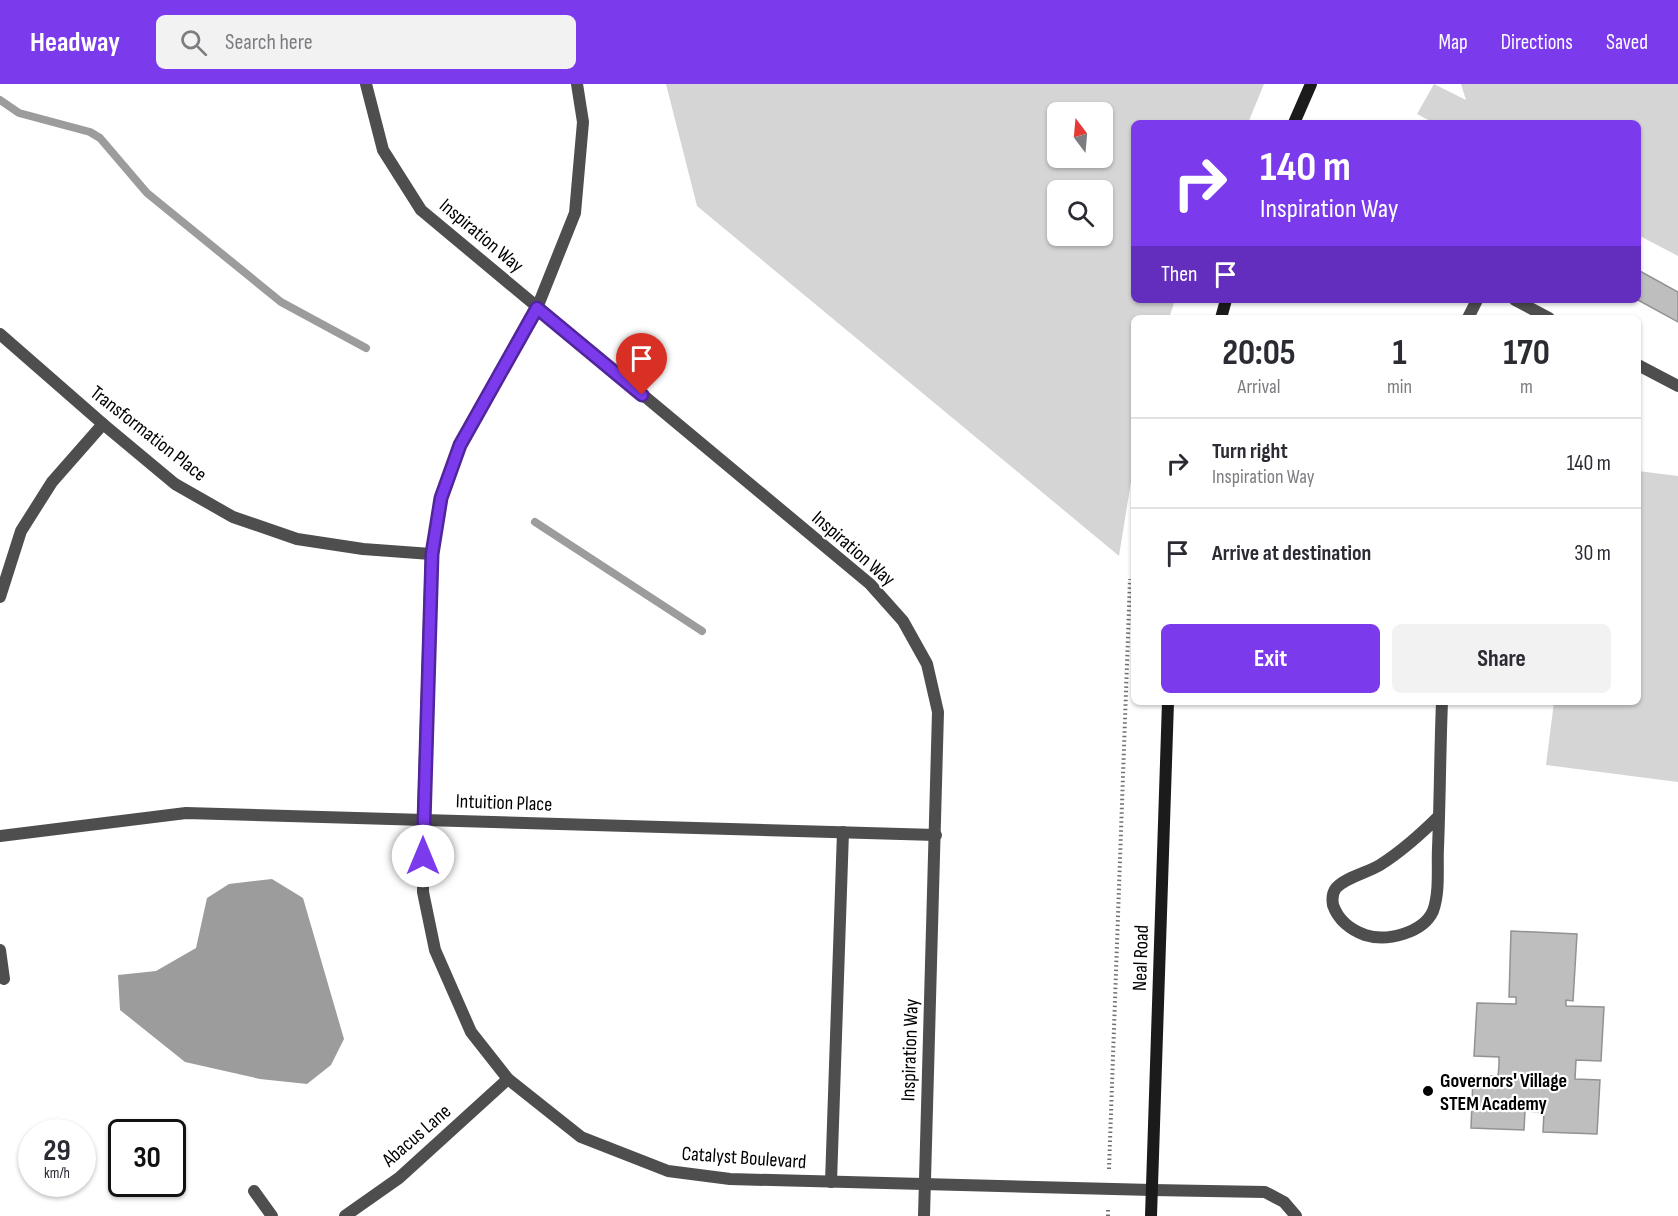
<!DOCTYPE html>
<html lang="en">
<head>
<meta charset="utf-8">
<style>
  body { margin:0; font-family:"Sofia Sans Condensed",sans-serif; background:#f2f2f3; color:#2b2b33; height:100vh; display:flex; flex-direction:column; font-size:22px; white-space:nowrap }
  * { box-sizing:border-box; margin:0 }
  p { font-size:20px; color:#7c7c81 }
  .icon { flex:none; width:33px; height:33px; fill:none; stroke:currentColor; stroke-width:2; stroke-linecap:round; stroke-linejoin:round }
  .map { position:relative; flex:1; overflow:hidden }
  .details { position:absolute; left:1131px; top:231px; width:510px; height:390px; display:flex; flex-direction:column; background:#fff; border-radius:9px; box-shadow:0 2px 4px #0004 }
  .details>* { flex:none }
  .guide { position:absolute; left:1131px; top:36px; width:510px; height:183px; border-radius:9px; box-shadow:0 2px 4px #0004; background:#7c3aed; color:#fff; overflow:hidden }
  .needle { width:39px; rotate:344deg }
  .controls { position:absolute; left:1047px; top:18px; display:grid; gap:12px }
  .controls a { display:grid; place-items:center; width:66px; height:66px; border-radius:9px; background:#fff; box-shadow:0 2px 4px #0004; font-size:30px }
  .speed { position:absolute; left:18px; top:1035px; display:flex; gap:12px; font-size:30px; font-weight:700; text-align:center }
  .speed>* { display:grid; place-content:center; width:78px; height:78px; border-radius:50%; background:#fff; box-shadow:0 2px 4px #0004; line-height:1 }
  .speed small { font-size:15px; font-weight:400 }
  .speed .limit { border:3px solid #111; border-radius:9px; background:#fff; color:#111 }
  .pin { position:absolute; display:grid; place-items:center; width:51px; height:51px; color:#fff; margin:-62px -26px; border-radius:50% 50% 50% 0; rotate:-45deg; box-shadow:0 0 6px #0007 }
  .pin .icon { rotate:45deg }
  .me { position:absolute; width:66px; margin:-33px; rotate:0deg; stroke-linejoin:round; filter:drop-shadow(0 0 4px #0008) }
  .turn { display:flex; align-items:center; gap:21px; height:126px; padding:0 30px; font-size:27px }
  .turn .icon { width:78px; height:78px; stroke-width:2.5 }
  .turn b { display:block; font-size:42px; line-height:51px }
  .then { display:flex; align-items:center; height:57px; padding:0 30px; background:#0003; gap:12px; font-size:22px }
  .eta { display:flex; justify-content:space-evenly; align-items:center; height:102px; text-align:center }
  .eta b { font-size:36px; font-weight:700; line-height:42px }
  .action { display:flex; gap:12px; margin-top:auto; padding:12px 30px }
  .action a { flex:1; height:69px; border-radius:9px; background:#7c3aed; color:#fff; font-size:24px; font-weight:700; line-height:69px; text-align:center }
  .action a+a { background:#f2f2f3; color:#2b2b33 }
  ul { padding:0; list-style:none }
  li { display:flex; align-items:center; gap:18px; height:90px; padding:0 30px; border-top:2px solid #e1e1e2 }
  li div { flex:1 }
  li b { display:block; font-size:22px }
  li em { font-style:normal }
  header { display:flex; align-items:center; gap:36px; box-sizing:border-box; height:84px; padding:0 30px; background:#7c3aed; color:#fff }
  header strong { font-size:28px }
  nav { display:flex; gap:33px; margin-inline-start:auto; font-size:21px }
  .search { width:420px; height:54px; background:#f2f2f3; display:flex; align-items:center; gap:15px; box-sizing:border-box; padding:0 21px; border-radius:9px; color:#7c7c81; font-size:22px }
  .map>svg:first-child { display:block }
  .green { fill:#d5d5d5; fill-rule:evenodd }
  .water { fill:#9c9c9c }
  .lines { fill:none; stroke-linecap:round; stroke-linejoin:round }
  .stream { stroke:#9c9c9c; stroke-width:8 }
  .building { fill:#bebebe; stroke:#929292; stroke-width:1.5 }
  .path { stroke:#707070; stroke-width:4; stroke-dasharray:1.5 3; stroke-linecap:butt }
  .lane { stroke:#4e4e4e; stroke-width:12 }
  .street { stroke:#4e4e4e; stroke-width:12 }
  .secondary { stroke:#1b1b1b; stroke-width:12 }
  .route-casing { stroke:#51269a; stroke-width:15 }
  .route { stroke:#7c3aed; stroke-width:10 }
  .poi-dot { fill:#000; stroke:#fff; stroke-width:2 }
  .labels { text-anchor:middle; stroke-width:4.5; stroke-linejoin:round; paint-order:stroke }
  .street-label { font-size:20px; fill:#000; stroke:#fff }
  .poi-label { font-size:20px; font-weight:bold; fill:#000; stroke:#fff; text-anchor:start }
</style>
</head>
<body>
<header>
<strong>Headway</strong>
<div class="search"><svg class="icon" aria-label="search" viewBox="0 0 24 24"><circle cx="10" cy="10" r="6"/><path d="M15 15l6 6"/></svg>Search here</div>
<nav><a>Map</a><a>Directions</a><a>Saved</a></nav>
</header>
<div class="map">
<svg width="1678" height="1132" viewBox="0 0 1678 1132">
  <rect width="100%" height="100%" fill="#fff"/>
  <!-- green -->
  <g class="green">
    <path d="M 666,0 L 1264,0 L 1248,39 L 1134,39 L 1134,216 L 1175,216 L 1169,234 L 1134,234 L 1134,379 L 1119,472 L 697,122 ZM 1058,28 L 1102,28 L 1102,74 L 1058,74 ZM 1058,106 L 1102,106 L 1102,152 L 1058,152 Z"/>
    <path d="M 1434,0 L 1466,16 L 1461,0 L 1678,0 L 1678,172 L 1638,151 L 1638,39 L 1434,39 L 1417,30 Z"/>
    <path d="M 1638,387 L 1678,392 L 1678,698 L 1546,681 L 1554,618 L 1638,618 Z"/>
  </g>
  <!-- water -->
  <path class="water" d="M 272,795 L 303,814 L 344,955 L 331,981 L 307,1000 L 260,995 L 185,978 L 120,926 L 118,891 L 156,887 L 196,864 L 207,814 L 229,800 Z"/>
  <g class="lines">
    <!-- stream -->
    <g class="stream">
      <path d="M 0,16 L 19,29 L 90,48 L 100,54 L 147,109 L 281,218 L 366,264"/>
      <path d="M 535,438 L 702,547"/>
    </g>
  </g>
  <!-- building -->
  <g class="building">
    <path d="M 1638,186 L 1678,208 L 1678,238 L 1638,216 Z"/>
    <path d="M 1511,847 L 1577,850 L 1573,917 L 1566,916 L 1566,922 L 1604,923 L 1601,977 L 1576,976 L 1575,995 L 1600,996 L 1597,1050 L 1543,1048 L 1544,1028 L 1525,1027 L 1524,1046 L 1471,1044 L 1473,992 L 1498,992 L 1499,981 L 1499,973 L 1474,972 L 1477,919 L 1516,920 L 1516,913 L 1509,913 Z"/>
  </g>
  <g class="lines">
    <!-- path -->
    <g class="path">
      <path d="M 1109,1085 L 1130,495"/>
      <path d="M 1108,1132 L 1108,1123"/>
    </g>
    <!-- lane -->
    <g class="lane">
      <path d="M 1468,234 L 1477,216"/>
      <path d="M 1439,732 C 1421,750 1402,767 1380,781 C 1367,789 1346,793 1336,804 C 1332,809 1332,815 1333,821 C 1338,836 1351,846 1365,851 C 1387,858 1423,849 1433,827 C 1440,808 1437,783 1438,764 C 1440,715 1440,666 1442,618"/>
      <path d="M 831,1098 L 843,748"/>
      <path d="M 1152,1106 L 1265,1108 L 1284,1118 L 1296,1132"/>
    </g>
    <!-- street -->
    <g class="street">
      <path d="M 366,0 L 383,66 L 421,126 L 870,500 L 903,537 L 927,580 L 938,628 L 924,1132"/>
      <path d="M 577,0 L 583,38 L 575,129 L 537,224 L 460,361 L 441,414 L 431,470 L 423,736 L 423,808 L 435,866 L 471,948 L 508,995 L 581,1053 L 668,1087 L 730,1095 L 1152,1106"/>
      <path d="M 1515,216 L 1549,234"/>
      <path d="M 0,250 L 103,340 L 175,400 L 233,433 L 297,455 L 363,465 L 431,470"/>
      <path d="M 1638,281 L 1678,302"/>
      <path d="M 0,513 L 21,447 L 52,398 L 103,340"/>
      <path d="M 0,752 L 186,729 L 936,751"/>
      <path d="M 0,866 L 4,895"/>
      <path d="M 254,1107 L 272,1132"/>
      <path d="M 345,1132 L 399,1094 L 508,995"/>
    </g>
    <!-- secondary -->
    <g class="secondary">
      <path d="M 1294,39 L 1311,0"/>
      <path d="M 1221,234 L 1226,216"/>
      <path d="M 1151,1132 L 1168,618"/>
    </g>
  </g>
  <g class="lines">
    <defs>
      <path id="route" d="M 423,772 L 432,470 L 441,414 L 460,361 L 537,224 L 642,311"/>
    </defs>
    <!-- route casing -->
    <use href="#route" class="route-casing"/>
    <!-- route -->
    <use href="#route" class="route"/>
  </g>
  <!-- markers -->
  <circle class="poi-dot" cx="1428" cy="1007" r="6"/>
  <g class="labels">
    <!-- street labels -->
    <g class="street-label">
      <text transform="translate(482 151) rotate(40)" y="7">Inspiration Way</text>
      <text transform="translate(149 349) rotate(38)" y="7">Transformation Place</text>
      <text transform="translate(854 464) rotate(41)" y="7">Inspiration Way</text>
      <text transform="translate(504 718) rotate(2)" y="7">Intuition Place</text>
      <text transform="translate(1140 874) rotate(-88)" y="7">Neal Road</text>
      <text transform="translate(909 966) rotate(-88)" y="7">Inspiration Way</text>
      <text transform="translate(416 1051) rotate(-41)" y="7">Abacus Lane</text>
      <text transform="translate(744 1073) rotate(4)" y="7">Catalyst Boulevard</text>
    </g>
    <!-- poi labels -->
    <g class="poi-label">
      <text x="1440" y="1003">Governors' Village<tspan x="1440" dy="23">STEM Academy</tspan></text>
    </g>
  </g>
</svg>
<div class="controls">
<a><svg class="needle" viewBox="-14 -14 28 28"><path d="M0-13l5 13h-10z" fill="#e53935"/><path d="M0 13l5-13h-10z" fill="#7c7c81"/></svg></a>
<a><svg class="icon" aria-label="search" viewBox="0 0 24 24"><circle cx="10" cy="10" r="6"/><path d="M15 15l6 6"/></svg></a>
</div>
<div class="speed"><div>29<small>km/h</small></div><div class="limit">30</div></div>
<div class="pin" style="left:642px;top:311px;background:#d93025"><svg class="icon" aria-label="arrive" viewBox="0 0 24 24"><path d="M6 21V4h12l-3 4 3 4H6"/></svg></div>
<svg class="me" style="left:423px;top:772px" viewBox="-20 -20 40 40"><circle r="19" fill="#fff"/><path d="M0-13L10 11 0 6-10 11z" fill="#7c3aed"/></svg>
<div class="guide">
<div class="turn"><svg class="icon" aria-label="right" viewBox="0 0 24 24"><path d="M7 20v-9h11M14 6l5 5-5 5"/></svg><div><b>140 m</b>Inspiration Way</div></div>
<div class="then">Then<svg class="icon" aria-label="arrive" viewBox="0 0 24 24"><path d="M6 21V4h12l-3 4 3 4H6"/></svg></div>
</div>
<section class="details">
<div class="eta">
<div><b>20:05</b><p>Arrival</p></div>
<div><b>1</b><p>min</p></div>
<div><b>170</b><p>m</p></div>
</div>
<ul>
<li><svg class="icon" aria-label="right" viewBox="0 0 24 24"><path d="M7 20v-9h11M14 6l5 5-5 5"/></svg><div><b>Turn right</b><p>Inspiration Way</p></div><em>140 m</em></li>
<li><svg class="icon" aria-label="arrive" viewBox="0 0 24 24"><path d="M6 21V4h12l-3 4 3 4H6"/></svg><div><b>Arrive at destination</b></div><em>30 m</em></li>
</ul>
<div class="action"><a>Exit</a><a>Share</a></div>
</section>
</div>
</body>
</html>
